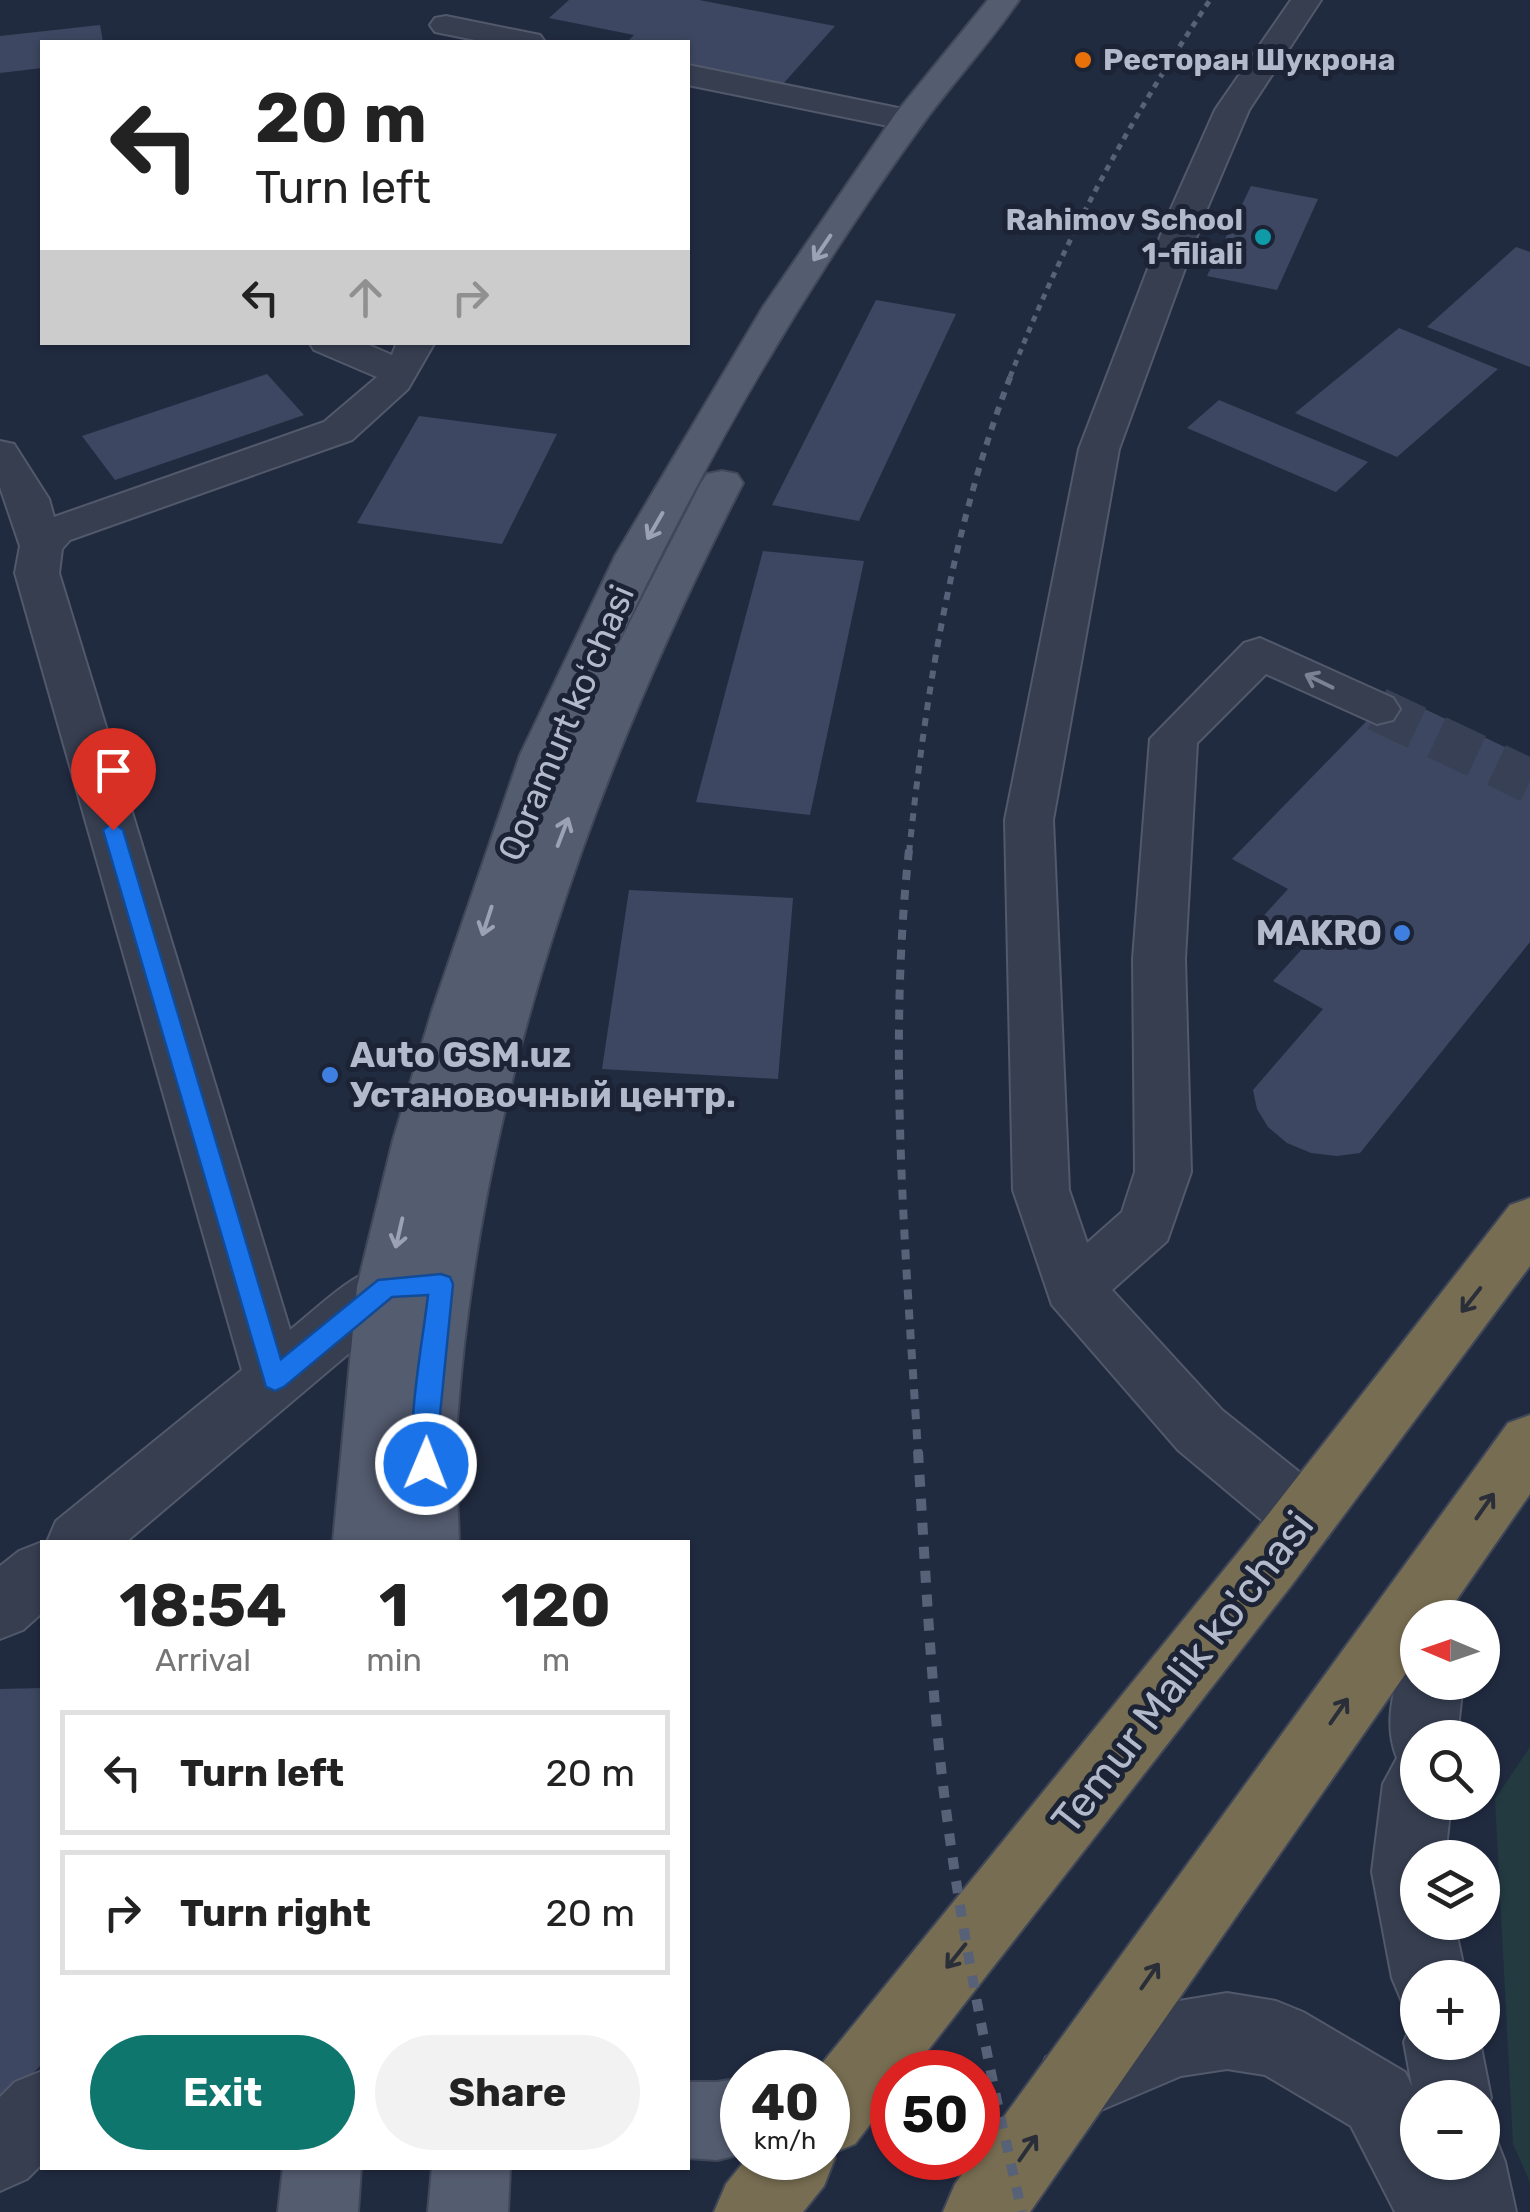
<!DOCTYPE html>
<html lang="en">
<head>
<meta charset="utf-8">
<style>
  body { margin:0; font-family:Rubik,sans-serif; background:#f2f2f2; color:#222; height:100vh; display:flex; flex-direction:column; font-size:38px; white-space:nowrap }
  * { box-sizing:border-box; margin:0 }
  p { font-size:32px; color:#767676 }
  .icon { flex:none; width:55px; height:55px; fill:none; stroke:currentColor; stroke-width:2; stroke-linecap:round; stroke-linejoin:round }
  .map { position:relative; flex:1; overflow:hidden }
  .details { position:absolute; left:40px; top:1540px; width:650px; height:630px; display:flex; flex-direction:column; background:#fff; border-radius:0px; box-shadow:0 2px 8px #0004 }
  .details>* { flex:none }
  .hud { position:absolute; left:40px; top:40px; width:650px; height:305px; border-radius:0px; box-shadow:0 2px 8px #0004; background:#fff; color:#222; overflow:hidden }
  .needle { width:65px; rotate:272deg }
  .controls { position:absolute; left:1400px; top:1600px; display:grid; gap:20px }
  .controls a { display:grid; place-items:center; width:100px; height:100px; border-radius:50%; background:#fff; box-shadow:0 2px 8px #0004; font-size:50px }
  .speed { position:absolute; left:720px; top:2050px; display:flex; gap:20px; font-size:50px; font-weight:700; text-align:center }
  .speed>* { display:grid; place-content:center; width:130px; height:130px; border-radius:50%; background:#fff; box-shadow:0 2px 8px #0004; line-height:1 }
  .speed small { font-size:25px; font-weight:400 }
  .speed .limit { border:15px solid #d22; background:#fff; color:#111 }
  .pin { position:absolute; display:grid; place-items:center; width:85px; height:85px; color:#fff; margin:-102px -42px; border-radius:50% 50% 50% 0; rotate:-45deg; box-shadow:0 0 10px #0007 }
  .pin .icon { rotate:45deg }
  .me { position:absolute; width:110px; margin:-55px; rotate:1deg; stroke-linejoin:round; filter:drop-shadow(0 0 8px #0008) }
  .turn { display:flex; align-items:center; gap:35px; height:210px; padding:0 50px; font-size:45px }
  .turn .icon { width:130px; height:130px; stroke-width:2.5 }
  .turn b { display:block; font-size:70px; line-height:85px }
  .lanes { display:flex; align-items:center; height:95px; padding:0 50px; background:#0003; justify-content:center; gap:50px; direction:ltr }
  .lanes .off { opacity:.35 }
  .eta { display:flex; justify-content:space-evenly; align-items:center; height:170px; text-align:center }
  .eta b { font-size:60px; font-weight:700; line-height:70px }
  .button { display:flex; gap:20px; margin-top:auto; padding:20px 50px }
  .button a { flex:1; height:115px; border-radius:60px; background:#0f766e; color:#fff; font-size:40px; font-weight:700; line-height:115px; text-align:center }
  .button a+a { background:#f2f2f2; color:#222 }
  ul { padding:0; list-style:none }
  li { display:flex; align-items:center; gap:30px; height:125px; margin:0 20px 15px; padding:0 30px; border:5px solid #e0e0e0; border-radius:0px }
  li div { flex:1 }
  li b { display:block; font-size:38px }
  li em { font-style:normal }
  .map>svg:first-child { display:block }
  .green { fill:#233a41 }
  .building { fill:#3d4761 }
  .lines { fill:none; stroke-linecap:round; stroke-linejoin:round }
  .minor-tunnel { stroke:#374055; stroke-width:44; stroke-dasharray:44 22; stroke-linecap:butt }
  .minor-casing { stroke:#51596b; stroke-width:4 }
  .major-casing { stroke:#3f4759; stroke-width:4 }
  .highway-casing { stroke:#3e4658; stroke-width:4 }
  .minor { fill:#363e50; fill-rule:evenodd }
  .major { fill:#545c70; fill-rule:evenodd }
  .highway { fill:#776d52; fill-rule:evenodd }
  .rail-far3 { stroke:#576177; stroke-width:5; stroke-dasharray:6 6; stroke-linecap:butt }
  .rail-far2 { stroke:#576177; stroke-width:6; stroke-dasharray:8 8; stroke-linecap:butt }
  .rail-far1 { stroke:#576177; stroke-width:8; stroke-dasharray:10 10; stroke-linecap:butt }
  .rail { stroke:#576177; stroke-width:10; stroke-dasharray:12 12; stroke-linecap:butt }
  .oneway { stroke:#9aa2b4 }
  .oneway2 { stroke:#7a8294 }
  .oneway3 { stroke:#292e39 }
  .route { fill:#1a73e8; stroke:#114b97; stroke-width:2.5 }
  .food-dot { fill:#e8710a; stroke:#1b2335; stroke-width:4 }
  .culture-dot { fill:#0f9aa8; stroke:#1b2335; stroke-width:4 }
  .shop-dot { fill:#3f7fe0; stroke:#1b2335; stroke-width:4 }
  .labels { text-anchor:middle; stroke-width:10; stroke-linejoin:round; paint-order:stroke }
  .far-poi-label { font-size:30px; font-weight:bold; fill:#b2b9cb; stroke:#1b2335; text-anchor:start }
  .street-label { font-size:35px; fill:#b2b9cb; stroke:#1b2335 }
  .poi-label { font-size:35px; font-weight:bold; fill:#b2b9cb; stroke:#1b2335; text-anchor:end }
  .near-street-label { font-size:42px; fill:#b2b9cb; stroke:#1b2335 }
</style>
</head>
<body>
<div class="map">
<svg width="1530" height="2212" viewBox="0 0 1530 2212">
  <rect width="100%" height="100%" fill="#212b40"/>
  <!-- green -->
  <path class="green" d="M 1530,1747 L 1530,2182 L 1513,2144 L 1495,1799 Z"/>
  <!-- building -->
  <g class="building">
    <path d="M 569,0 L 699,0 L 835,26 L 782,85 L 688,66 L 688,42 L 627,42 L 634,35 L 549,18 Z"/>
    <path d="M 100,25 L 103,42 L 42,42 L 42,68 L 0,73 L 0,36 Z"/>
    <path d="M 1251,186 L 1318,199 L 1277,290 L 1207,276 Z"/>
    <path d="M 1516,247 L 1530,252 L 1530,367 L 1427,327 Z"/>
    <path d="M 876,300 L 956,314 L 859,521 L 772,505 Z"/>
    <path d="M 1399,328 L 1498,369 L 1397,457 L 1295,413 Z"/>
    <path d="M 267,374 L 304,415 L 115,480 L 82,436 Z"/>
    <path d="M 1219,400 L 1368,462 L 1336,492 L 1187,428 Z"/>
    <path d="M 419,416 L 557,434 L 502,544 L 357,523 Z"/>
    <path d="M 763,551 L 864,561 L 810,815 L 696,802 Z"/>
    <path d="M 1393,694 L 1530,759 L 1530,942 L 1360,1153 L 1337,1156 L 1311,1153 L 1287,1143 L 1268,1127 L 1257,1109 L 1253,1090 L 1323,1009 L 1273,981 L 1303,948 L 1257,923 L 1288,889 L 1232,859 Z"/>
    <path d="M 629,890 L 793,898 L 778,1079 L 602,1069 Z"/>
    <path d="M 42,1688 L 42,2064 L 0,2107 L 0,1689 Z"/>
  </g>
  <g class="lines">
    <!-- minor-tunnel -->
    <path class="minor-tunnel" d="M 1377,709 L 1530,781"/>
    <defs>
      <g id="minor">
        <path d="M 1291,0 L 1321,0 L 1249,110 L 1206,211 L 1119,449 L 1053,820 L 1069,1190 L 1087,1243 L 1122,1212 L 1135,1172 L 1133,959 L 1150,739 L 1244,643 L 1260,638 L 1393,698 L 1400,709 L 1393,720 L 1377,724 L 1266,674 L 1197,743 L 1185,959 L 1191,1172 L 1167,1241 L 1112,1290 L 1222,1410 L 1328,1495 L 1337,1516 L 1328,1537 L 1305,1545 L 1282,1537 L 1178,1450 L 1052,1305 L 1013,1190 L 1005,820 L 1079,449 L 1170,211 L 1215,110 Z"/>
        <path d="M 446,16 L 540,35 L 545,42 L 485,42 L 435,32 L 430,25 L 435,18 Z"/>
        <path d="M 688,65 L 908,110 L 920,113 L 925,120 L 920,127 L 908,130 L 688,85 Z"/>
        <path d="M 309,342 L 362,342 L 392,355 L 397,342 L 435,342 L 408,389 L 352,440 L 70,540 L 62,549 L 59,573 L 290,1330 C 336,1293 377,1245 440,1267 L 448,1285 L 440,1303 L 399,1311 L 126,1542 L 47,1542 L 56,1521 L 242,1370 L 15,573 L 20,546 L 0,487 L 0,441 L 14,444 L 49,499 L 54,517 L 324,422 L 377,377 L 314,350 Z"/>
        <path d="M 42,1542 L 42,1613 L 23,1630 L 0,1639 L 0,1566 L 19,1551 Z"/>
        <path d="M 1418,1654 L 1418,1682 L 1463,1682 L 1457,1738 L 1418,1738 L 1418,1802 L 1451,1802 L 1445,1858 L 1418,1858 L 1418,1922 L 1454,1922 L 1466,1978 L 1418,1978 L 1418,2010 L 1403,2004 L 1392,1978 L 1372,1872 L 1383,1784 L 1397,1758 C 1384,1726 1392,1690 1405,1659 Z"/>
        <path d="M 1227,1993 L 1276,2001 L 1303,2012 L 1405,2072 L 1412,2086 L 1404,2042 L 1415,2015 L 1418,2042 L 1480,2042 L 1491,2098 L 1482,2119 L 1482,2098 L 1418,2098 L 1418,2162 L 1482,2162 L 1482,2130 L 1494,2134 L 1505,2162 L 1516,2212 L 1395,2212 L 1351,2126 L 1265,2075 L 1227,2069 L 1181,2076 L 1073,2122 L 1046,2111 L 1035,2084 L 1046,2057 L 1179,2001 Z"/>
        <path d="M 42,2071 L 42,2164 L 27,2179 L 0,2191 L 0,2097 L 15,2082 Z"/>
      </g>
      <g id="major">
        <path d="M 988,0 L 1019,0 C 989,44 952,83 921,126 C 802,291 697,472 612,657 L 701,483 L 707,474 L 722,471 L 737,474 L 743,483 C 592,777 481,1089 457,1421 C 454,1461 458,1502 459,1542 L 333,1542 L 357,1287 L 393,1140 L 432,1011 L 520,755 L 615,556 L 763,307 L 896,113 Z"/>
        <path d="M 742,2078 L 742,2154 L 717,2160 L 688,2158 L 688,2082 L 717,2082 Z"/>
        <path d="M 283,2168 L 361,2168 L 358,2212 L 278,2212 Z"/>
        <path d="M 432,2168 L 510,2168 L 508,2212 L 428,2212 Z"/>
      </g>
      <g id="highway">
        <path d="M 1530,1198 L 1530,1266 L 1291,1586 L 911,2072 L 892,2072 L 892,2096 L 855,2144 L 833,2153 L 835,2158 L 824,2186 L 803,2212 L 714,2212 L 726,2184 L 747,2158 L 828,2158 L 828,2072 L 815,2072 L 1245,1544 L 1510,1205 Z"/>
        <path d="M 1530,1415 L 1530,1494 L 1444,1618 L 1418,1618 L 1418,1656 L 1030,2212 L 943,2212 L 955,2184 L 1508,1423 Z"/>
      </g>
    </defs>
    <!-- minor casing -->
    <use href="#minor" class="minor-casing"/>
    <!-- major casing -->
    <use href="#major" class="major-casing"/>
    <!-- highway casing -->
    <use href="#highway" class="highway-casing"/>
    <!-- minor -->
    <use href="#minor" class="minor"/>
    <!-- major -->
    <use href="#major" class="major"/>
    <!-- highway -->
    <use href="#highway" class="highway"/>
    <!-- rail-far3 -->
    <path class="rail-far3" d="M 1010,377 C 1065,238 1127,124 1210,0"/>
    <!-- rail-far2 -->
    <path class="rail-far2" d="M 909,853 C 926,691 952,527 1011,375"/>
    <!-- rail-far1 -->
    <path class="rail-far1" d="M 909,850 C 887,1051 906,1252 918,1453"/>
    <!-- rail -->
    <path class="rail" d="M 918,1451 C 925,1562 930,1674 943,1785 C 960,1929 989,2071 1022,2212"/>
  </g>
  <!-- one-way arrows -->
  <defs><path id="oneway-shaft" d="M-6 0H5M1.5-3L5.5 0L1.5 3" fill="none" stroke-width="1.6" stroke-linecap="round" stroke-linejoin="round" transform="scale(2.5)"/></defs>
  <g class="oneway">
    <use href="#oneway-shaft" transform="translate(822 248) rotate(124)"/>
    <use href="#oneway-shaft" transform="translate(655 526) rotate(120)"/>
    <use href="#oneway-shaft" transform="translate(563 832) rotate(-69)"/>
    <use href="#oneway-shaft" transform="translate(487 921) rotate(108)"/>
    <use href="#oneway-shaft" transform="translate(399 1233) rotate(103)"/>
  </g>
  <use class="oneway2" href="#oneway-shaft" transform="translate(1319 681) rotate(-154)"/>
  <g class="oneway3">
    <use href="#oneway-shaft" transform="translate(1471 1300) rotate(128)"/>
    <use href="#oneway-shaft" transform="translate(1485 1506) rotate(-55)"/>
    <use href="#oneway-shaft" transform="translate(1339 1711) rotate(-55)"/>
    <use href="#oneway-shaft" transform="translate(956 1956) rotate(129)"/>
    <use href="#oneway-shaft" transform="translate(1150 1976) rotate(-55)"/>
    <use href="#oneway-shaft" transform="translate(1028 2148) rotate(-55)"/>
  </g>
  <!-- route -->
  <path class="route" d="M 113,822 L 123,830 L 281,1359 L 378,1280 L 441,1274 L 450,1277 L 453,1284 L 439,1425 L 439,1464 L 435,1473 L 426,1476 L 417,1473 C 403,1441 424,1334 428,1295 L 392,1297 L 284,1387 L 275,1391 L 266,1387 L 103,830 Z"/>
  <!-- markers -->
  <circle class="food-dot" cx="1083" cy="60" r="10"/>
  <circle class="culture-dot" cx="1263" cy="237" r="10"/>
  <g class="shop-dot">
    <circle cx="1402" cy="933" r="10"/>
    <circle cx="330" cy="1075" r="10"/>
  </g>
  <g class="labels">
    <!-- far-poi labels -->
    <g class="far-poi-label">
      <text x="1103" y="70">Ресторан Шукрона</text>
      <text x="1243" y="230" text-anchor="end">Rahimov School<tspan x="1243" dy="34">1-filiali</tspan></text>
    </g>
    <!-- street labels -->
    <g class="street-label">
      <text transform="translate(566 723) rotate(-67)" y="12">Qoramurt koʻchasi</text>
    </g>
    <!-- poi labels -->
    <g class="poi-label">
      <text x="1382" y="945">MAKRO</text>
      <text x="350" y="1067" text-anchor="start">Auto GSM.uz<tspan x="350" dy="40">Установочный центр.</tspan></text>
    </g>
    <!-- near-street labels -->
    <g class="near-street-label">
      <text transform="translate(1182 1672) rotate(-52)" y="15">Temur Malik ko'chasi</text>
    </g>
  </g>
</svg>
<div class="controls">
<a><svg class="needle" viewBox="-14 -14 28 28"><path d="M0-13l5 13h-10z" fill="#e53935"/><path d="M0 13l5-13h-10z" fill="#767676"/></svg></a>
<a><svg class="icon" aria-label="search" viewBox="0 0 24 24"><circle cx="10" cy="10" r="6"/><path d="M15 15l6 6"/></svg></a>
<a><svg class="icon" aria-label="layers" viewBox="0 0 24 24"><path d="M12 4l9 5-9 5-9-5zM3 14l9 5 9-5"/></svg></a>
<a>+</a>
<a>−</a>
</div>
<div class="speed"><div>40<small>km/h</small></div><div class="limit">50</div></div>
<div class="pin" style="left:113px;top:830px;background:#d93025"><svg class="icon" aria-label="arrive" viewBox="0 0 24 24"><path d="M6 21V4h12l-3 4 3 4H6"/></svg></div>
<svg class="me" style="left:426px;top:1464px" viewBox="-20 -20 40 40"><circle r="17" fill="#1a73e8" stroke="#fff" stroke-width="3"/><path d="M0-11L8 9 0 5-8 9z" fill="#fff"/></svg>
<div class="hud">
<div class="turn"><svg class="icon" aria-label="left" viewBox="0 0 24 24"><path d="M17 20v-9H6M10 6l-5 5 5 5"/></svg><div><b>20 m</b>Turn left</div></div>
<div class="lanes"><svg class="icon" aria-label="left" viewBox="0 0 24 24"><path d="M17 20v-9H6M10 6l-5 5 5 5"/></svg><svg class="icon off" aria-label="ahead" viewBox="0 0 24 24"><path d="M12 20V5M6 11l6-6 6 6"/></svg><svg class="icon off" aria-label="right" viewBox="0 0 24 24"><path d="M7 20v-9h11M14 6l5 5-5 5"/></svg></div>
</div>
<section class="details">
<div class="eta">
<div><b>18:54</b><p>Arrival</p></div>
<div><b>1</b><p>min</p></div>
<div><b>120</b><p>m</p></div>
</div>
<ul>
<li><svg class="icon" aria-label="left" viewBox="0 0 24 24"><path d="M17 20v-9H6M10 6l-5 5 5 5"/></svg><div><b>Turn left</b></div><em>20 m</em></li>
<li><svg class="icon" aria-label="right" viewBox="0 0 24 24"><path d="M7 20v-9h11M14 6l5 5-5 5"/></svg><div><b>Turn right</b></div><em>20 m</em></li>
</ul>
<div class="button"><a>Exit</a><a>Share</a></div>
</section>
</div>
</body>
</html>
